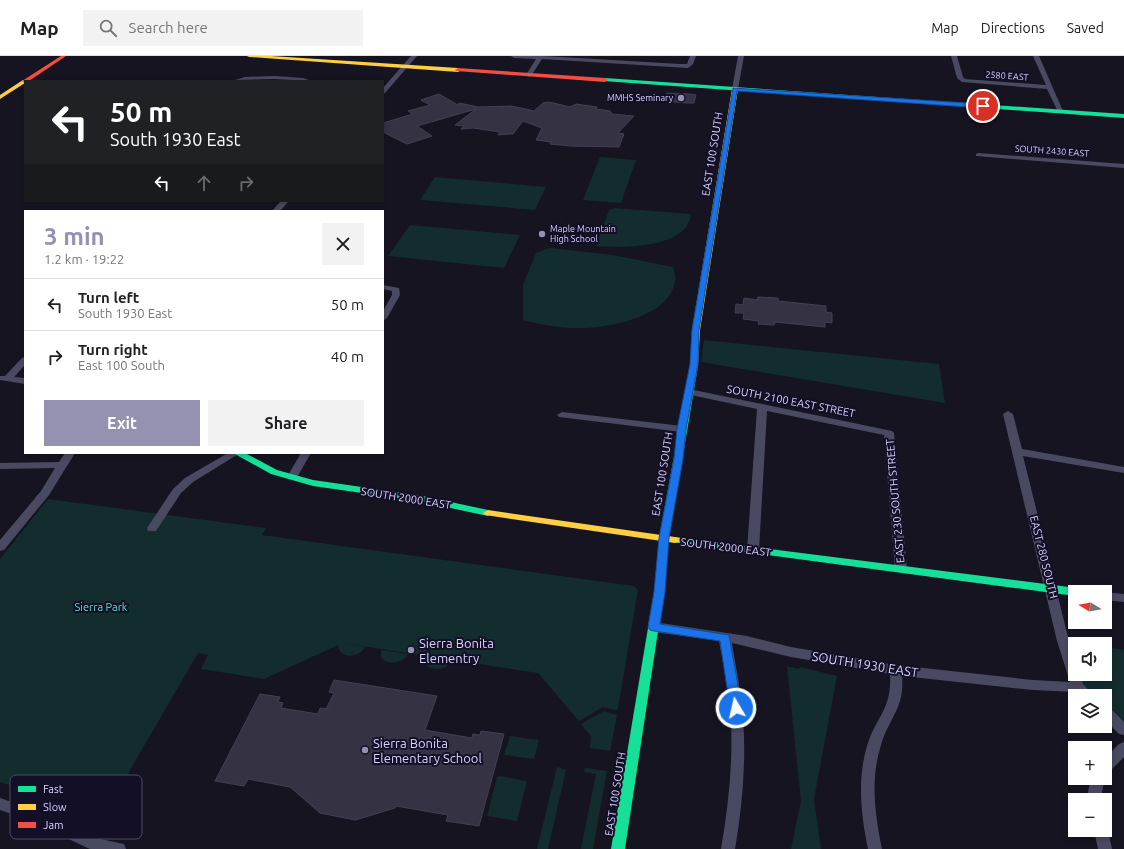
<!DOCTYPE html>
<html lang="en">
<head>
<meta charset="utf-8">
<style>
  body { margin:0; font-family:Ubuntu,sans-serif; background:#f2f2f2; color:#202124; height:100vh; display:flex; flex-direction:column; font-size:15px; white-space:nowrap }
  * { box-sizing:border-box; margin:0 }
  p { font-size:13px; color:#757577 }
  .icon { flex:none; width:22px; height:22px; fill:none; stroke:currentColor; stroke-width:2; stroke-linecap:round; stroke-linejoin:round }
  .map { position:relative; flex:1; overflow:hidden }
  .drawer { position:absolute; left:24px; top:154px; width:360px; height:244px; display:flex; flex-direction:column; background:#fff; border-radius:0px; box-shadow:0 2px 6px #0003 }
  .drawer>* { flex:none }
  .top-card { position:absolute; left:24px; top:24px; width:360px; height:122px; border-radius:0px; box-shadow:0 2px 6px #0003; background:#202124; color:#fff; overflow:hidden }
  .needle { width:26px; rotate:281deg }
  .controls { position:absolute; left:1068px; top:529px; display:grid; gap:8px }
  .controls a { display:grid; place-items:center; width:44px; height:44px; border-radius:0px; background:#fff; box-shadow:0 2px 6px #0003; font-size:20px }
  .pin { position:absolute; display:grid; place-items:center; width:34px; height:34px; color:#fff; margin:-17px; border:2px solid #fff; border-radius:50%; box-shadow:0 1px 4px #0007 }
  .me { position:absolute; width:44px; margin:-22px; rotate:351deg; stroke-linejoin:round; filter:drop-shadow(0 0 3px #0008) }
  .turn { display:flex; align-items:center; gap:14px; height:84px; padding:0 20px; font-size:18px }
  .turn .icon { width:52px; height:52px; stroke-width:2.5 }
  .turn b { display:block; font-size:28px; line-height:34px }
  .lanes { display:flex; align-items:center; height:38px; padding:0 20px; background:#0003; justify-content:center; gap:20px; direction:ltr }
  .lanes .off { opacity:.35 }
  .round { display:grid; place-items:center; flex:none; width:42px; height:42px; border-radius:0px; background:#f2f2f2 }
  .overview { display:flex; align-items:center; justify-content:space-between; height:68px; padding:0 20px }
  h1 { font-size:24px; font-weight:600; line-height:30px; color:#9591b1 }
  .primary-button { display:flex; gap:8px; margin-top:auto; padding:8px 20px }
  .primary-button a { flex:1; height:46px; border-radius:0px; background:#9591b1; color:#fff; font-size:16px; font-weight:600; line-height:46px; text-align:center }
  .primary-button a+a { background:#f2f2f2; color:#202124 }
  ul { padding:0; list-style:none }
  li { display:flex; align-items:center; gap:12px; height:52px; padding:0 20px; border-top:1px solid #e0e0e0 }
  li div { flex:1 }
  li b { display:block; font-size:15px }
  li em { font-style:normal }
  header { display:flex; align-items:center; gap:24px; box-sizing:border-box; height:56px; padding:0 20px; background:#fff; border-bottom:1px solid #e0e0e0 }
  header strong { font-size:19px }
  nav { display:flex; gap:22px; margin-inline-start:auto; font-size:14px }
  .search { width:280px; height:36px; background:#f2f2f2; display:flex; align-items:center; gap:10px; box-sizing:border-box; padding:0 14px; border-radius:0px; color:#757577; font-size:15px }
  .map>svg:first-child { display:block }
  .green { fill:#132c2d }
  .building { fill:#343243; stroke:#433f54 }
  .lines { fill:none; stroke-linecap:round; stroke-linejoin:round }
  .street { fill:#4a4962; fill-rule:evenodd }
  .fast { fill:#16e098; fill-rule:evenodd }
  .slow { fill:#ffcf43; fill-rule:evenodd }
  .jam { fill:#f24e42; fill-rule:evenodd }
  .route { fill:#1a73e8; stroke:#114b97 }
  .poi-dot { fill:#9591b1; stroke:#130f26; stroke-width:1.5 }
  .labels { text-anchor:middle; stroke-width:4; stroke-linejoin:round; paint-order:stroke }
  .far-street-label { font-size:9px; fill:#d9d4ff; stroke:#130f26 }
  .far-poi-label { font-size:9px; fill:#d9d4ff; stroke:#130f26; text-anchor:end }
  .street-label { font-size:11px; fill:#d9d4ff; stroke:#130f26 }
  .park-label { font-size:11px; fill:#5fe0c0; stroke:#130f26 }
  .near-poi-label { font-size:13px; fill:#d9d4ff; stroke:#130f26; text-anchor:start }
  .near-street-label { font-size:13px; fill:#d9d4ff; stroke:#130f26 }
  .key { fill:#130f26; stroke:#4e4a67; stroke-width:1 }
  .key-label { font-size:11px; fill:#d9d4ff }
</style>
</head>
<body>
<header>
<strong>Map</strong>
<div class="search"><svg class="icon" aria-label="search" viewBox="0 0 24 24"><circle cx="10" cy="10" r="6"/><path d="M15 15l6 6"/></svg>Search here</div>
<nav><a>Map</a><a>Directions</a><a>Saved</a></nav>
</header>
<div class="map">
<svg width="1124" height="793" viewBox="0 0 1124 793">
  <rect width="100%" height="100%" fill="#161421"/>
  <!-- green -->
  <g class="green">
    <path d="M 600,101 L 636,104 L 621,147 L 583,144 Z"/>
    <path d="M 435,121 L 546,131 L 535,154 L 420,144 Z"/>
    <path d="M 615,152 L 691,158 C 688,193 621,192 596,190 L 609,154 Z"/>
    <path d="M 410,169 L 520,179 L 504,212 L 388,200 Z"/>
    <path d="M 550,192 L 613,199 L 673,211 C 674,215 676,221 675,225 C 670,260 613,271 584,272 C 563,273 543,269 523,264 L 523,229 L 536,197 Z"/>
    <path d="M 704,284 L 939,308 L 945,347 L 701,306 Z"/>
    <path d="M 48,443 L 266,472 L 262,479 L 634,530 L 638,534 L 618,653 L 615,654 L 603,651 L 579,665 L 538,617 L 342,587 L 365,591 C 359,603 339,603 338,589 L 264,623 L 201,613 L 208,599 L 198,597 L 104,759 L 96,758 L 92,764 L 53,743 L 0,726 L 0,503 Z"/>
    <path d="M 1063,585 L 1082,588 L 1075,588 L 1075,618 L 1105,618 L 1105,591 L 1124,594 L 1124,674 L 1105,656 L 1105,640 L 1088,640 L 1078,631 Z"/>
    <path d="M 381,594 L 408,598 C 402,608 389,609 381,602 Z"/>
    <path d="M 424,600 L 451,605 C 446,615 432,615 424,608 Z"/>
    <path d="M 787,610 L 799,613 L 800,611 L 837,620 L 814,743 L 821,793 L 791,793 L 801,745 Z"/>
    <path d="M 604,655 L 617,659 L 610,695 L 590,692 L 591,680 L 581,668 Z"/>
    <path d="M 510,680 L 539,684 L 534,703 L 504,699 Z"/>
    <path d="M 557,711 L 566,714 L 548,793 L 537,793 Z"/>
    <path d="M 586,712 L 607,715 L 593,793 L 581,793 L 596,718 L 585,716 L 584,713 Z"/>
    <path d="M 500,720 L 527,725 L 517,765 L 487,760 L 497,721 Z"/>
  </g>
  <!-- building -->
  <g class="building">
    <path d="M 667,37 L 689,38 L 696,39 L 694,47 L 686,47 L 664,45 Z"/>
    <path d="M 439,38 L 458,49 L 459,47 L 478,51 L 512,50 L 534,55 L 543,47 L 549,46 L 570,51 L 576,48 L 597,51 L 596,53 L 610,55 L 612,58 L 634,60 L 618,77 L 624,78 L 619,91 L 571,90 L 550,88 L 551,86 L 536,84 L 542,72 L 523,65 L 513,78 L 508,78 L 498,79 L 500,76 L 473,72 L 461,73 L 464,70 L 455,69 L 476,53 L 417,70 L 432,80 L 407,88 L 383,76 L 383,67 L 413,58 L 408,55 L 430,49 L 421,44 Z"/>
    <path d="M 758,241 L 778,242 L 778,245 L 826,250 L 826,256 L 832,257 L 832,267 L 825,266 L 825,271 L 775,266 L 774,269 L 758,268 L 759,265 L 743,263 L 744,257 L 735,257 L 736,248 L 743,249 L 744,242 L 757,244 Z"/>
    <path d="M 334,624 L 437,640 L 425,674 L 472,682 L 473,678 L 480,679 L 481,675 L 504,678 L 479,770 L 446,765 L 448,759 L 396,750 L 395,752 L 355,764 L 320,757 L 290,731 L 248,723 L 244,730 L 215,725 L 260,638 L 280,641 L 278,646 L 283,647 L 281,652 L 318,658 L 320,652 L 326,653 L 334,637 L 329,636 Z"/>
  </g>
  <g class="lines">
    <!-- street -->
    <g class="street">
      <path d="M 411,0 L 417,0 L 385,37 L 383,38 L 383,32 Z"/>
      <path d="M 511,0 L 544,0 L 680,8 L 687,8 L 690,0 L 696,0 L 693,8 L 688,12 L 542,3 L 531,20 L 529,21 L 526,19 L 536,3 L 514,2 Z"/>
      <path d="M 738,0 L 744,0 L 738,33 L 735,35 L 732,33 Z"/>
      <path d="M 951,0 L 957,0 L 963,21 L 965,23 L 1046,29 L 1033,0 L 1039,0 L 1063,55 L 1058,56 L 1047,33 L 962,26 L 957,22 Z"/>
      <path d="M 274,20 L 303,22 L 312,25 L 274,23 L 235,24 L 245,21 Z"/>
      <path d="M 978,97 L 1124,108 L 1124,112 L 976,100 L 976,98 Z"/>
      <path d="M 281,145 L 289,145 L 280,155 L 272,155 Z"/>
      <path d="M 383,229 L 399,232 L 400,239 L 387,262 L 383,265 L 383,255 L 392,239 L 392,235 L 383,233 Z"/>
      <path d="M 25,301 L 25,309 L 14,321 L 25,322 L 25,328 L 0,324 L 0,320 L 5,320 L 22,302 Z"/>
      <path d="M 689,333 L 892,375 L 894,377 L 907,513 L 905,516 L 897,516 L 895,513 L 884,379 L 767,355 L 759,494 L 757,497 L 749,497 L 747,494 L 757,353 L 686,338 L 684,336 Z"/>
      <path d="M 1008,355 L 1013,358 L 1022,393 L 1124,411 L 1124,417 L 1023,400 L 1069,585 L 1075,603 L 1075,618 L 1080,618 L 1083,628 L 1094,640 L 1079,640 L 1075,636 L 1033,634 L 902,620 C 905,652 889,662 881,689 C 870,723 875,759 882,793 L 868,793 C 861,759 857,723 867,690 C 876,660 892,654 890,618 L 791,601 L 732,587 C 735,608 740,629 742,650 C 747,698 743,746 735,793 L 721,793 C 729,746 734,700 730,652 C 728,630 723,608 719,585 L 654,576 L 650,574 L 648,571 L 650,568 L 654,566 L 747,580 L 791,591 L 896,609 L 1033,624 L 1070,626 L 1057,585 L 1003,358 Z"/>
      <path d="M 562,356 L 682,370 L 687,373 L 682,376 L 559,361 L 557,359 Z"/>
      <path d="M 65,397 L 75,397 L 49,439 L 4,494 L 0,495 L 0,484 L 41,435 L 55,412 L 0,413 L 0,407 L 59,406 Z"/>
      <path d="M 228,397 L 240,397 L 193,426 L 181,437 L 156,475 L 148,475 L 147,472 L 173,433 L 185,422 Z"/>
      <path d="M 301,397 L 311,397 L 296,423 L 288,423 L 287,421 Z"/>
      <path d="M 1104,536 L 1105,536 L 1124,538 L 1124,546 L 1105,544 Z"/>
      <path d="M 1105,651 L 1110,652 L 1124,666 L 1124,679 L 1119,678 L 1105,664 Z"/>
      <path d="M 1124,686 L 1124,701 L 1110,715 L 1105,717 L 1105,702 L 1119,688 Z"/>
      <path d="M 1091,722 L 1105,722 L 1102,736 L 1103,744 L 1089,744 L 1088,736 Z"/>
      <path d="M 0,742 L 35,754 L 96,782 L 124,788 L 126,793 L 90,793 L 26,763 L 0,754 Z"/>
      <path d="M 1105,769 L 1108,774 L 1112,793 L 1098,793 L 1094,774 L 1105,774 Z"/>
    </g>
    <!-- fast -->
    <g class="fast">
      <path d="M 605,22 L 1124,58 L 1124,62 L 603,25 L 602,24 Z"/>
      <path d="M 691,308 L 697,308 L 698,310 L 669,482 L 664,536 L 625,793 L 611,793 L 654,536 L 659,482 Z"/>
      <path d="M 233,397 L 245,397 L 277,414 L 313,424 L 418,439 L 488,454 L 493,457 L 488,460 L 418,445 L 313,430 L 271,418 Z"/>
      <path d="M 675,481 L 1077,532 L 1081,533 L 1082,536 L 1075,536 L 1075,540 L 671,486 L 670,484 L 671,482 Z"/>
    </g>
    <!-- slow -->
    <g class="slow">
      <path d="M 247,0 L 271,0 L 458,12 L 461,14 L 458,16 L 249,1 Z"/>
      <path d="M 23,24 L 28,25 L 25,25 L 25,27 L 0,43 L 0,39 Z"/>
      <path d="M 735,31 L 738,33 L 700,274 L 698,310 L 694,312 L 690,310 L 692,274 L 732,33 Z"/>
      <path d="M 488,454 L 675,481 L 679,482 L 680,484 L 679,486 L 675,487 L 485,459 L 483,457 Z"/>
    </g>
    <!-- jam -->
    <g class="jam">
      <path d="M 61,0 L 66,0 L 29,25 L 25,25 L 25,27 L 22,25 Z"/>
      <path d="M 458,12 L 605,22 L 608,24 L 605,26 L 456,15 L 455,14 Z"/>
    </g>
  </g>
  <!-- route -->
  <path class="route" d="M 733,32 L 983,48 L 986,50 L 983,52 L 737,35 L 699,274 L 698,308 L 686,373 L 683,403 L 669,482 L 665,536 L 660,568 L 729,579 L 742,652 L 740,655 L 736,656 L 732,655 L 730,652 L 720,585 L 654,575 L 650,574 L 648,571 L 654,536 L 659,482 L 674,403 L 677,373 L 690,308 L 692,274 Z"/>
  <!-- markers -->
  <g class="poi-dot">
    <circle cx="681" cy="42" r="4"/>
    <circle cx="542" cy="178" r="4"/>
    <circle cx="411" cy="594" r="4"/>
    <circle cx="365" cy="694" r="4"/>
  </g>
  <g class="labels">
    <!-- far-street labels -->
    <g class="far-street-label">
      <text transform="translate(1007 20) rotate(4)" y="3">2580 EAST</text>
      <text transform="translate(1052 95) rotate(4)" y="3">SOUTH 2430 EAST</text>
    </g>
    <!-- far-poi labels -->
    <g class="far-poi-label">
      <text x="673" y="45">MMHS Seminary</text>
      <text x="550" y="176" text-anchor="start">Maple Mountain<tspan x="550" dy="10">High School</tspan></text>
    </g>
    <!-- street labels -->
    <g class="street-label">
      <text transform="translate(712 98) rotate(-81)" y="4">EAST 100 SOUTH</text>
      <text transform="translate(791 345) rotate(11)" y="4">SOUTH 2100 EAST STREET</text>
      <text transform="translate(662 418) rotate(-81)" y="4">EAST 100 SOUTH</text>
      <text transform="translate(406 442) rotate(9)" y="4">SOUTH 2000 EAST</text>
      <text transform="translate(895 445) rotate(-95)" y="4">EAST 230 SOUTH STREET</text>
      <text transform="translate(726 491) rotate(7)" y="4">SOUTH 2000 EAST</text>
      <text transform="translate(1044 501) rotate(76)" y="4">EAST 280 SOUTH</text>
      <text transform="translate(615 738) rotate(-81)" y="4">EAST 100 SOUTH</text>
    </g>
    <!-- park labels -->
    <g class="park-label">
      <text x="101" y="555">Sierra Park</text>
    </g>
    <!-- near-poi labels -->
    <g class="near-poi-label">
      <text x="419" y="592">Sierra Bonita<tspan x="419" dy="15">Elementry</tspan></text>
      <text x="373" y="692">Sierra Bonita<tspan x="373" dy="15">Elementary School</tspan></text>
    </g>
    <!-- near-street labels -->
    <g class="near-street-label">
      <text transform="translate(865 608) rotate(9)" y="5">SOUTH 1930 EAST</text>
    </g>
  </g>
  <!-- legend -->
  <rect x="10" y="719" width="132" height="64" rx="6" class="key"/>
  <rect x="18" y="730" width="18" height="6" fill="#16e098"/>
  <rect x="18" y="748" width="18" height="6" fill="#ffcf43"/>
  <rect x="18" y="766" width="18" height="6" fill="#f24e42"/>
  <g class="key-label">
    <text x="43" y="737">Fast</text>
    <text x="43" y="755">Slow</text>
    <text x="43" y="773">Jam</text>
  </g>
</svg>
<div class="controls">
<a><svg class="needle" viewBox="-14 -14 28 28"><path d="M0-13l5 13h-10z" fill="#e53935"/><path d="M0 13l5-13h-10z" fill="#757577"/></svg></a>
<a><svg class="icon" aria-label="sound" viewBox="0 0 24 24"><path d="M4 9h4l5-4v14l-5-4H4zM17 9q2 3 0 6"/></svg></a>
<a><svg class="icon" aria-label="layers" viewBox="0 0 24 24"><path d="M12 4l9 5-9 5-9-5zM3 14l9 5 9-5"/></svg></a>
<a>+</a>
<a>−</a>
</div>
<div class="pin" style="left:983px;top:50px;background:#d93025"><svg class="icon" aria-label="arrive" viewBox="0 0 24 24"><path d="M6 21V4h12l-3 4 3 4H6"/></svg></div>
<svg class="me" style="left:736px;top:652px" viewBox="-20 -20 40 40"><circle r="17" fill="#1a73e8" stroke="#fff" stroke-width="3"/><path d="M0-11L8 9 0 5-8 9z" fill="#fff"/></svg>
<div class="top-card">
<div class="turn"><svg class="icon" aria-label="left" viewBox="0 0 24 24"><path d="M17 20v-9H6M10 6l-5 5 5 5"/></svg><div><b>50 m</b>South 1930 East</div></div>
<div class="lanes"><svg class="icon" aria-label="left" viewBox="0 0 24 24"><path d="M17 20v-9H6M10 6l-5 5 5 5"/></svg><svg class="icon off" aria-label="ahead" viewBox="0 0 24 24"><path d="M12 20V5M6 11l6-6 6 6"/></svg><svg class="icon off" aria-label="right" viewBox="0 0 24 24"><path d="M7 20v-9h11M14 6l5 5-5 5"/></svg></div>
</div>
<section class="drawer">
<div class="overview"><div><h1>3 min</h1><p>1.2 km · 19:22</p></div><a class="round"><svg class="icon" aria-label="close" viewBox="0 0 24 24"><path d="M6 6l12 12M18 6L6 18"/></svg></a></div>
<ul>
<li><svg class="icon" aria-label="left" viewBox="0 0 24 24"><path d="M17 20v-9H6M10 6l-5 5 5 5"/></svg><div><b>Turn left</b><p>South 1930 East</p></div><em>50 m</em></li>
<li><svg class="icon" aria-label="right" viewBox="0 0 24 24"><path d="M7 20v-9h11M14 6l5 5-5 5"/></svg><div><b>Turn right</b><p>East 100 South</p></div><em>40 m</em></li>
</ul>
<div class="primary-button"><a>Exit</a><a>Share</a></div>
</section>
</div>
</body>
</html>
